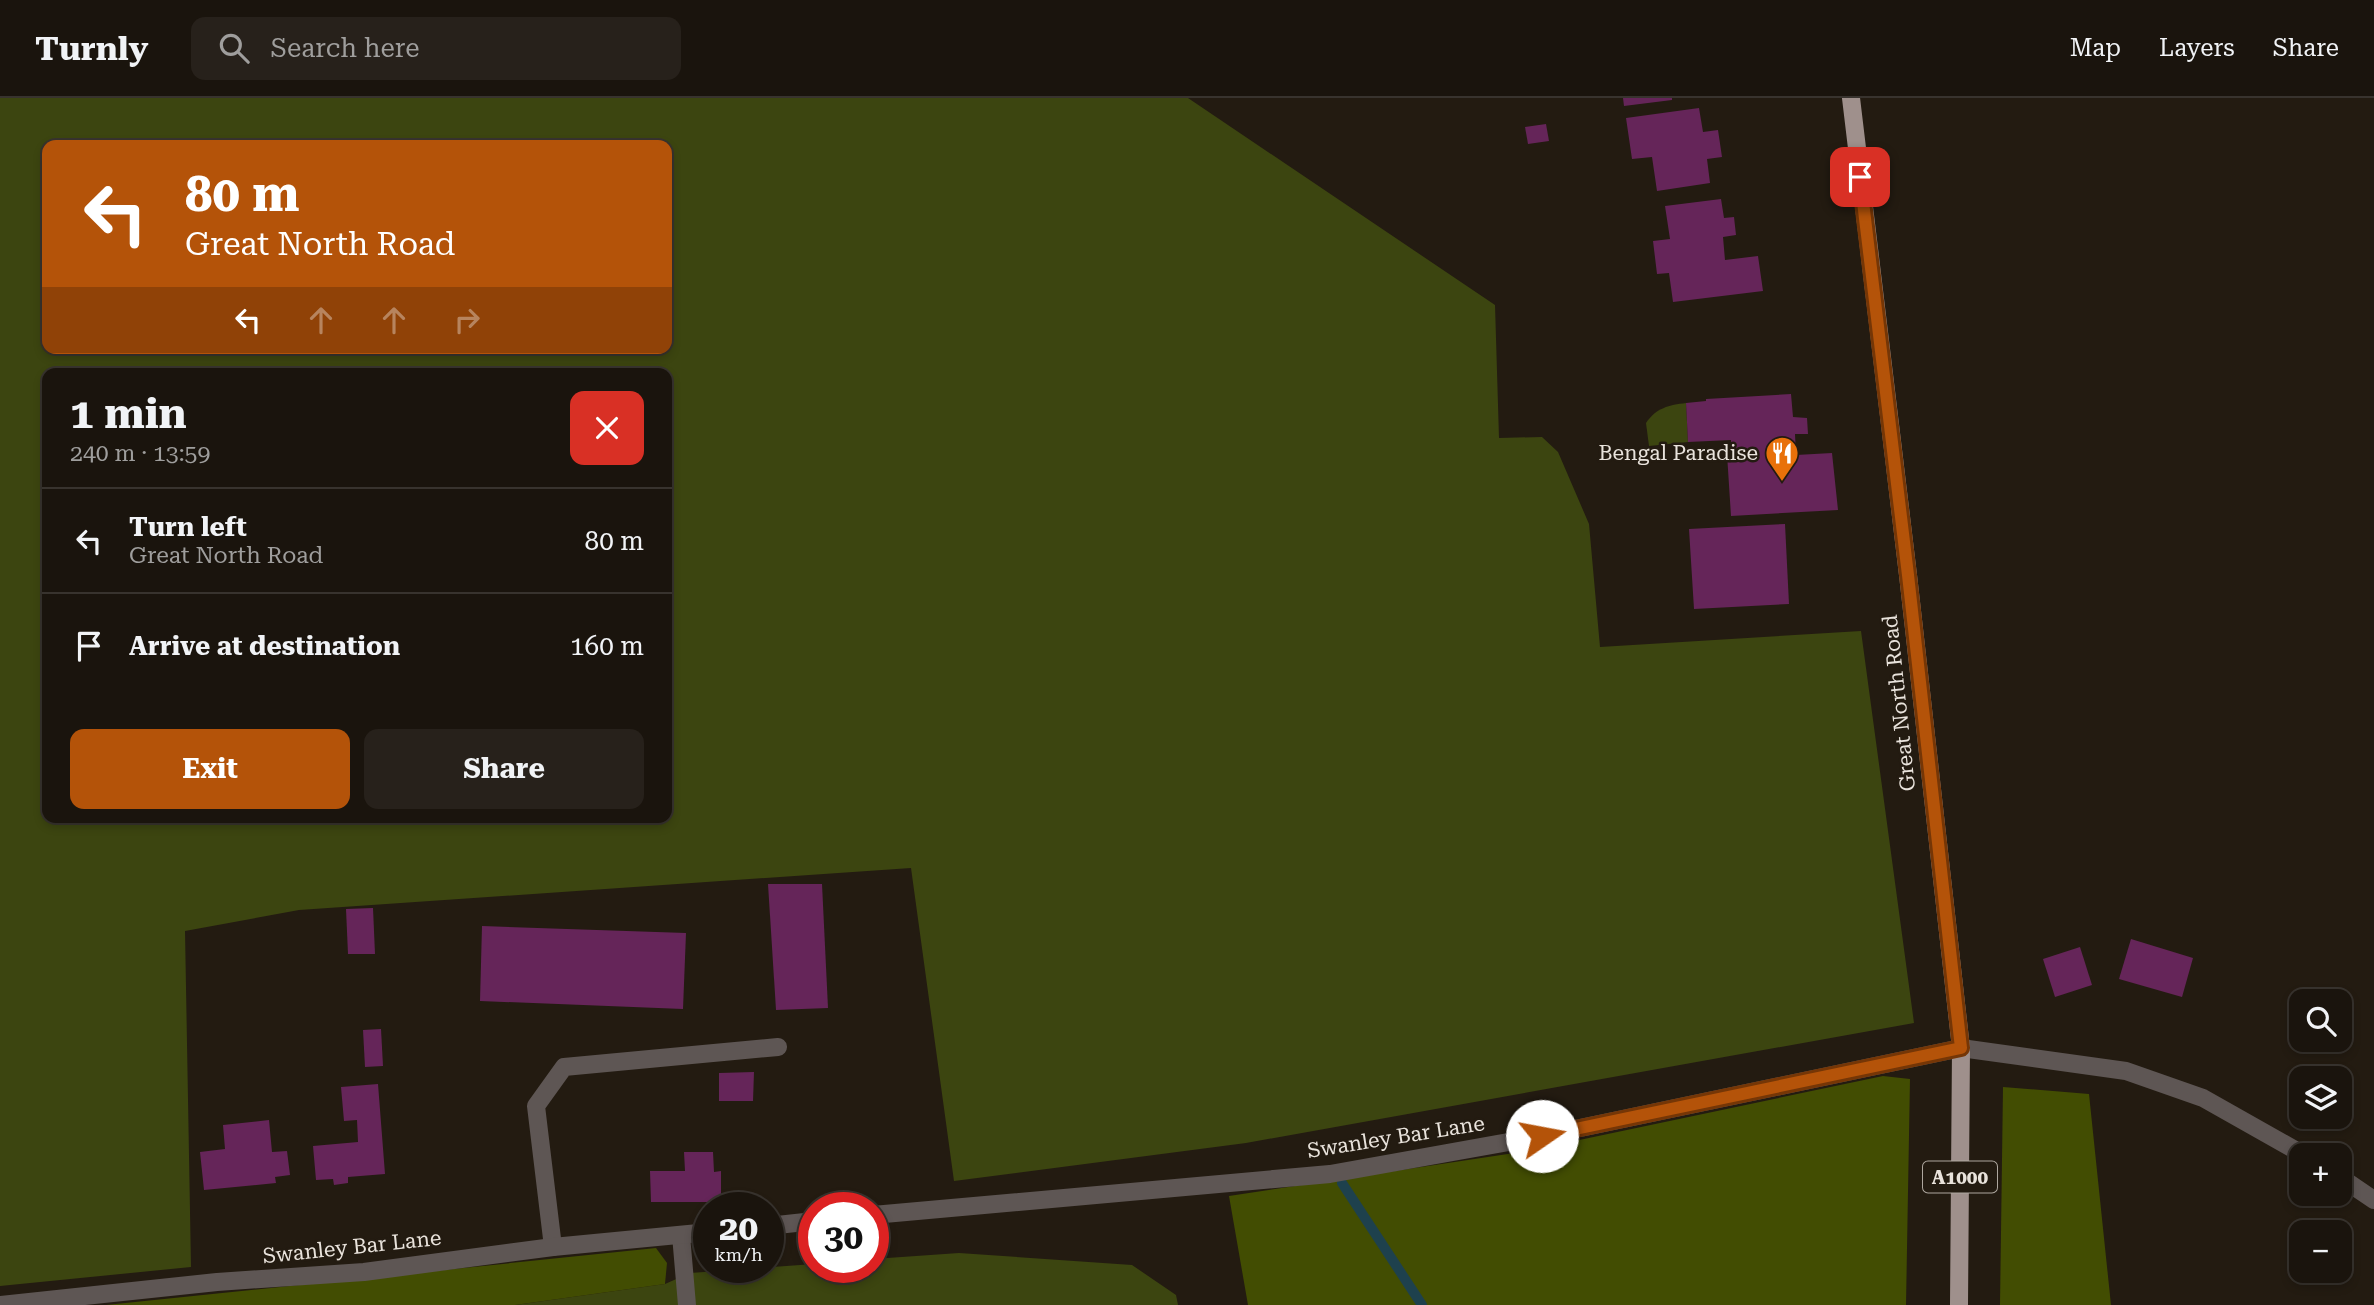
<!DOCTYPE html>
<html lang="en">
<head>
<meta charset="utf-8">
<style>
  body { margin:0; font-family:"Roboto Serif",serif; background:#27211b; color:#f1f3f6; height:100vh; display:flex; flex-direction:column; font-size:26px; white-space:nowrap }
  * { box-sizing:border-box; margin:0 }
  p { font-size:23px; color:#9f9e9d }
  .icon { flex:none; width:38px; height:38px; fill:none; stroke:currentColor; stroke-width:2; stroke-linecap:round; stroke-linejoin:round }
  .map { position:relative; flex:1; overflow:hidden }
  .side { position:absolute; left:42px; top:270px; width:630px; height:455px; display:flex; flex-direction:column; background:#1a140d; border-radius:14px; box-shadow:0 4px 10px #0003,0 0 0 2px #38332e }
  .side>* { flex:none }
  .hud { position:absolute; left:42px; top:42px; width:630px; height:214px; border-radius:14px; box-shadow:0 4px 10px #0003,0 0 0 2px #38332e; background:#b45309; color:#fff; overflow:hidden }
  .buttons { position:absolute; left:2289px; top:891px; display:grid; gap:14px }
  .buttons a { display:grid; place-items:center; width:63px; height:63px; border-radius:14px; background:#1a140d; box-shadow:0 4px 10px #0003,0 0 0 2px #38332e; font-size:35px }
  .speed { position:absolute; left:693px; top:1094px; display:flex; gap:14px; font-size:35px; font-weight:700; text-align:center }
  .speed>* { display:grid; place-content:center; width:91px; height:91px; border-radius:50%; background:#1a140d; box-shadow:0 4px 10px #0003,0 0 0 2px #38332e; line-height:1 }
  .speed small { font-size:18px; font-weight:400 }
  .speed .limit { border:10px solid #d22; background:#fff; color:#111 }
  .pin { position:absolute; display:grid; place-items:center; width:60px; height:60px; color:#fff; margin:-30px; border-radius:14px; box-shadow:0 4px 10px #0006 }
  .me { position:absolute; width:77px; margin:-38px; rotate:78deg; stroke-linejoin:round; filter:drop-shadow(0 0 5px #0008) }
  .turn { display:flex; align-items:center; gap:24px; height:147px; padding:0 28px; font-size:32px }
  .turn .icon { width:91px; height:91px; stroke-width:2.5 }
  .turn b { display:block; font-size:49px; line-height:60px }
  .lanes { display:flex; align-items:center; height:66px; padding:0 28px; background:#0003; justify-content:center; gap:35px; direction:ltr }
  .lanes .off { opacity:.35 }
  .round { display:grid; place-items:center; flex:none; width:74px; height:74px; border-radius:14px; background:#27211b }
  .overview { display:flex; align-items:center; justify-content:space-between; height:119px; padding:0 28px }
  h1 { font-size:42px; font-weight:700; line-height:52px }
  .cta { display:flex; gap:14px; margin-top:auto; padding:14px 28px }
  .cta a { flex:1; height:80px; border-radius:14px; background:#b45309; color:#fff; font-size:28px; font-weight:700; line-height:80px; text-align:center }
  .cta a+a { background:#27211b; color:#f1f3f6 }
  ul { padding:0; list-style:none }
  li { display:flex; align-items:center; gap:21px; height:105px; padding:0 28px; border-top:2px solid #38332e }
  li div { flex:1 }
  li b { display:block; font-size:26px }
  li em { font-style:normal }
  header { display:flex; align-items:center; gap:42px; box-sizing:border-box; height:98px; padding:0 35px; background:#1a140d; border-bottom:2px solid #38332e }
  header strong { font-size:33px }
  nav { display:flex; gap:38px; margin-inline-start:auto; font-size:24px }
  .search { width:490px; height:63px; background:#27211b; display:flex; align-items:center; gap:18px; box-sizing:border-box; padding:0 24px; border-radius:14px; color:#9f9e9d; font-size:26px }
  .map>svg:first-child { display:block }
  .green { fill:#3c4510; fill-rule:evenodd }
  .forest { fill:#424d02 }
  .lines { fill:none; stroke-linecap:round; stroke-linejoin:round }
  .stream { stroke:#1e414d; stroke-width:10 }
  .building { fill:#652559 }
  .lane { stroke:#5e5654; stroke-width:18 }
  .street { stroke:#5e5654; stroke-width:18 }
  .primary { stroke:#9f908c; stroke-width:18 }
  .route-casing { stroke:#753606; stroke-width:18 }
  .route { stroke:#b45309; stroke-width:12 }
  .labels { text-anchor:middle; stroke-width:5; stroke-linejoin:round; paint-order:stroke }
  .shield { fill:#231b11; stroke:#aea79f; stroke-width:2 }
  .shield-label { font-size:19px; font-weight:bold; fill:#e9e3dc }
  .poi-label { font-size:21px; fill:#e9e3dc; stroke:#231b11; text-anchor:end }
  .street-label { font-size:21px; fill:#e9e3dc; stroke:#231b11 }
</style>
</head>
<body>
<header>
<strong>Turnly</strong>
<div class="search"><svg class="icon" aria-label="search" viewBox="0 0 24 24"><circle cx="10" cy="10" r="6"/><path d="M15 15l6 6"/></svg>Search here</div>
<nav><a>Map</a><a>Layers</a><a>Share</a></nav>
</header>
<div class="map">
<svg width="2374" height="1207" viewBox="0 0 2374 1207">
  <rect width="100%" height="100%" fill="#231b11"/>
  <!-- green -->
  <g class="green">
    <path d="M 0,0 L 1188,0 L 1495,207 L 1499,340 L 1542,339 L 1558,354 L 1589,426 L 1600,549 L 1861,533 L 1914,925 L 1246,1045 L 954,1083 L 911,770 L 299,812 L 185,833 L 191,1169 L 0,1188 ZM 47,47 L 667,47 L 667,250 L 47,250 ZM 47,275 L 667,275 L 667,719 L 47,719 Z"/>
    <path d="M 1686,305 L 1688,344 L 1649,348 L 1646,325 C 1656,310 1669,307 1686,305 Z"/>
    <path d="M 959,1155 L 1132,1167 L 1176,1197 L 1178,1207 L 515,1207 L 665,1186 L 690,1175 L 814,1166 L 814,1169 L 873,1169 L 873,1161 Z"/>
  </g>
  <!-- forest -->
  <g class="forest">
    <path d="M 1883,978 L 1910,981 L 1906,1207 L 1248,1207 L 1229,1098 L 1527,1053 Z"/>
    <path d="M 2003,989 L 2089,996 L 2111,1207 L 2000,1207 Z"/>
    <path d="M 656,1150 L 667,1165 L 665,1186 L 515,1207 L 106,1207 Z"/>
  </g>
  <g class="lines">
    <!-- stream -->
    <path class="stream" d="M 1342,1085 L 1422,1207"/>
  </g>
  <!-- building -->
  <g class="building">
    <path d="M 1623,0 L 1672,0 L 1672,2 L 1624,8 Z"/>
    <path d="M 1699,10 L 1703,34 L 1718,32 L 1722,59 L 1707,61 L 1710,85 L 1657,93 L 1652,59 L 1632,61 L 1626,20 Z"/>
    <path d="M 1546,26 L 1549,43 L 1528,46 L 1525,29 Z"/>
    <path d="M 1721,101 L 1724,120 L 1734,119 L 1736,137 L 1723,139 L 1725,162 L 1758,158 L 1763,193 L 1673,204 L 1669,175 L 1657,176 L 1653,143 L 1670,141 L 1665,108 Z"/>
    <path d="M 1791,296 L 1793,319 L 1807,320 L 1808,336 L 1795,336 L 1796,357 L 1832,355 L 1838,412 L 1731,418 L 1727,356 L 1731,356 L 1731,342 L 1688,344 L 1686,305 L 1706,303 L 1706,301 Z"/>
    <path d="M 1785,426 L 1789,506 L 1694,511 L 1689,431 Z"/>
    <path d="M 768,786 L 822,786 L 828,910 L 776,912 Z"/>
    <path d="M 373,810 L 375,856 L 348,856 L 346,811 Z"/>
    <path d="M 482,828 L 686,835 L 683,911 L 480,903 Z"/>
    <path d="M 2131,841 L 2193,860 L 2182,899 L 2119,881 Z"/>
    <path d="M 2080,849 L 2092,887 L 2055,899 L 2043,861 Z"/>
    <path d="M 381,931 L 383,968 L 365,969 L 363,932 Z"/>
    <path d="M 754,974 L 753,1003 L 719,1003 L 719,975 Z"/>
    <path d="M 378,986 L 385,1076 L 348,1079 L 348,1085 L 334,1087 L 333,1081 L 316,1082 L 313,1048 L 358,1044 L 357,1022 L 344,1023 L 341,989 Z"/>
    <path d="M 269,1022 L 272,1054 L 287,1053 L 290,1077 L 275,1079 L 276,1085 L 204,1092 L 200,1054 L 225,1051 L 223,1027 Z"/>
    <path d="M 684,1054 L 713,1054 L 714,1074 L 721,1073 L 721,1104 L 651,1104 L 650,1073 L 685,1073 Z"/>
  </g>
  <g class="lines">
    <!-- lane -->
    <g class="lane">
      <path d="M 1961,950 L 2126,973 L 2203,1000 L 2304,1057"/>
      <path d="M 2340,1079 L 2374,1102"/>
      <path d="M 681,1137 L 687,1207"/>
      <path d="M 553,1149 L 536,1008 L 564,969 L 778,949"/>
    </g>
    <!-- street -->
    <g class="street">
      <path d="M 873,1117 L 1330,1076 L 1542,1038 L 1961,950"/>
      <path d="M 768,1128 L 814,1123"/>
      <path d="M 0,1207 L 217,1184 L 364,1174 L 553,1149 L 709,1134"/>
    </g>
    <!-- primary -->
    <path class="primary" d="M 1851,0 L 1908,477 L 1961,950 L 1959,1207"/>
  </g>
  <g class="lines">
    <defs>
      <path id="route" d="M 1542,1038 L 1961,950 L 1908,477 L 1860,79"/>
    </defs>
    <!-- route casing -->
    <use href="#route" class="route-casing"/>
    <!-- route -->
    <use href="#route" class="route"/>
  </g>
  <!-- icons -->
  <defs>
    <symbol id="restaurant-pin" viewBox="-11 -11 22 30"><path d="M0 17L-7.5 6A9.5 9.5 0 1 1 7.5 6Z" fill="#e8710a" stroke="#231b11"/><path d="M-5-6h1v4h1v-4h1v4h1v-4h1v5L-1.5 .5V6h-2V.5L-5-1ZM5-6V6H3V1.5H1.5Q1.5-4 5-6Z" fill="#fff"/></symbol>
  </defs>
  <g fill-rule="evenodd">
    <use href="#restaurant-pin" x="1763" y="336" width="38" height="52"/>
  </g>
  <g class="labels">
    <!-- shield labels -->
    <rect class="shield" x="1923" y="1063.5" width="74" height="31" rx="5"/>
    <g class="shield-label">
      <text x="1960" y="1086">A1000</text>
    </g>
    <!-- poi labels -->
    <g class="poi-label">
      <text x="1758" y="362">Bengal Paradise</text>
    </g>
    <!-- street labels -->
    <g class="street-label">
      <text transform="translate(1899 605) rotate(-96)" y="7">Great North Road</text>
      <text transform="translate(1396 1039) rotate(-9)" y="7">Swanley Bar Lane</text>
      <text transform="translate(352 1149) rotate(-6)" y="7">Swanley Bar Lane</text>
    </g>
  </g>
</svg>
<div class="buttons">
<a><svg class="icon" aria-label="search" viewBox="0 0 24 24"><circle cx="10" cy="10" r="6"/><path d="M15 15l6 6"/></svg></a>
<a><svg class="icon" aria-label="layers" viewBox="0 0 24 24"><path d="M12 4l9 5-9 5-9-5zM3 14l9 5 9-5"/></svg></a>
<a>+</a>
<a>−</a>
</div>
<div class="speed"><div>20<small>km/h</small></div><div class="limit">30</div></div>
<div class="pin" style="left:1860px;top:79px;background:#d93025"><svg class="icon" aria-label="arrive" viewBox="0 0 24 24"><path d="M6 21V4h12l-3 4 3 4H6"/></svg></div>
<svg class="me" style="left:1542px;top:1038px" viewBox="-20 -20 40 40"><circle r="19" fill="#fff"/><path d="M0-13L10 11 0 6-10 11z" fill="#b45309"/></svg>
<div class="hud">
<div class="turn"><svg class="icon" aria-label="left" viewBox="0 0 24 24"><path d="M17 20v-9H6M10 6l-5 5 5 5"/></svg><div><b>80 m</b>Great North Road</div></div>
<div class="lanes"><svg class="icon" aria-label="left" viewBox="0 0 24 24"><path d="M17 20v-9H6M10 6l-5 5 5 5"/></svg><svg class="icon off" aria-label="ahead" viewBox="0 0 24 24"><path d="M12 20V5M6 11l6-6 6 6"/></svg><svg class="icon off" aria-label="ahead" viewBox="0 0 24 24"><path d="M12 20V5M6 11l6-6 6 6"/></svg><svg class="icon off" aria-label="right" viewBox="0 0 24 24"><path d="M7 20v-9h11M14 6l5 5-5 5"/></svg></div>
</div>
<section class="side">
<div class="overview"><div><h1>1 min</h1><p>240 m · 13:59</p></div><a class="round" style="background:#d93025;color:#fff"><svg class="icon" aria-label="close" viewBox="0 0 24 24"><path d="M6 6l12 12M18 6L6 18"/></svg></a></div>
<ul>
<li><svg class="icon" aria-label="left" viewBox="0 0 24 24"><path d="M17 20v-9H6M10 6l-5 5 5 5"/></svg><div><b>Turn left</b><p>Great North Road</p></div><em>80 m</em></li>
<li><svg class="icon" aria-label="arrive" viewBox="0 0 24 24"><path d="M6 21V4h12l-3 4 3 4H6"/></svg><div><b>Arrive at destination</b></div><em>160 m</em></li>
</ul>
<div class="cta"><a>Exit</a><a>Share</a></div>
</section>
</div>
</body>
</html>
